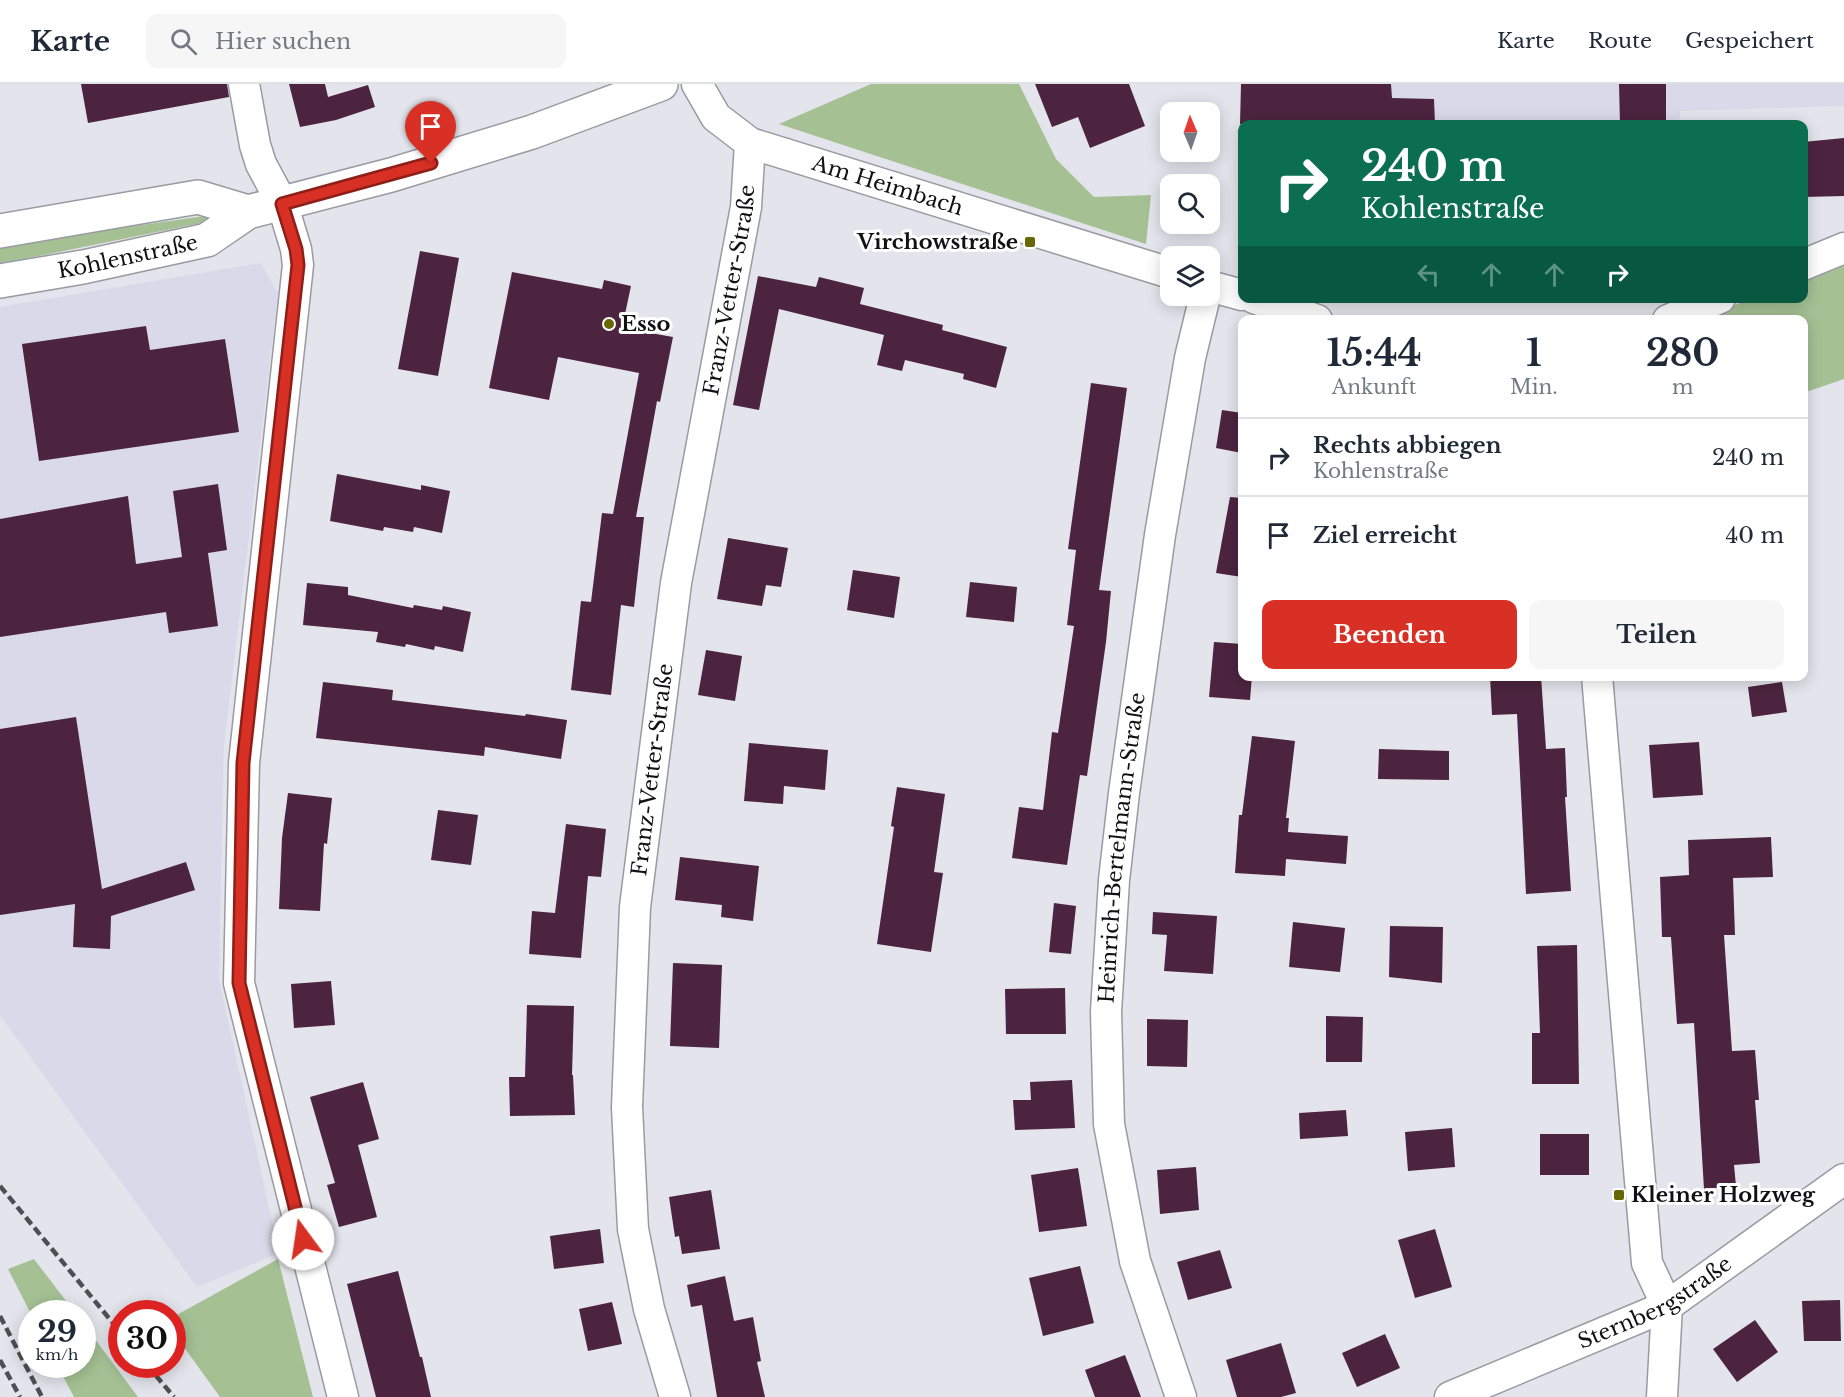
<!DOCTYPE html>
<html lang="de">
<head>
<meta charset="utf-8">
<style>
  body { margin:0; font-family:"Libre Baskerville",serif; background:#f6f6f7; color:#1f2937; height:100vh; display:flex; flex-direction:column; font-size:22px; white-space:nowrap }
  * { box-sizing:border-box; margin:0 }
  p { font-size:20px; color:#747a83 }
  .icon { flex:none; width:33px; height:33px; fill:none; stroke:currentColor; stroke-width:2; stroke-linecap:round; stroke-linejoin:round }
  .map { position:relative; flex:1; overflow:hidden }
  .drawer { position:absolute; left:1238px; top:231px; width:570px; height:366px; display:flex; flex-direction:column; background:#fff; border-radius:12px; box-shadow:0 3px 15px #0003 }
  .drawer>* { flex:none }
  .banner { position:absolute; left:1238px; top:36px; width:570px; height:183px; border-radius:12px; box-shadow:0 3px 15px #0003; background:#0b6e4f; color:#fff; overflow:hidden }
  .needle { width:39px; rotate:358deg }
  .buttons { position:absolute; left:1160px; top:18px; display:grid; gap:12px }
  .buttons a { display:grid; place-items:center; width:60px; height:60px; border-radius:12px; background:#fff; box-shadow:0 3px 15px #0003; font-size:30px }
  .speed { position:absolute; left:18px; top:1216px; display:flex; gap:12px; font-size:30px; font-weight:700; text-align:center }
  .speed>* { display:grid; place-content:center; width:78px; height:78px; border-radius:50%; background:#fff; box-shadow:0 3px 15px #0003; line-height:1 }
  .speed small { font-size:15px; font-weight:400 }
  .speed .limit { border:9px solid #d22; background:#fff; color:#111 }
  .pin { position:absolute; display:grid; place-items:center; width:51px; height:51px; color:#fff; margin:-62px -26px; border-radius:50% 50% 50% 0; rotate:-45deg; box-shadow:0 0 6px #0007 }
  .pin .icon { rotate:45deg }
  .me { position:absolute; width:66px; margin:-33px; rotate:346deg; stroke-linejoin:round; filter:drop-shadow(0 0 4px #0008) }
  .turn { display:flex; align-items:center; gap:21px; height:126px; padding:0 24px; font-size:27px }
  .turn .icon { width:78px; height:78px; stroke-width:2.5 }
  .turn b { display:block; font-size:42px; line-height:51px }
  .lanes { display:flex; align-items:center; height:57px; padding:0 24px; background:#0003; justify-content:center; gap:30px; direction:ltr }
  .lanes .off { opacity:.35 }
  .eta { display:flex; justify-content:space-evenly; align-items:center; height:102px; text-align:center }
  .eta b { font-size:36px; font-weight:700; line-height:42px }
  .action { display:flex; gap:12px; margin-top:auto; padding:12px 24px }
  .action a { flex:1; height:69px; border-radius:12px; background:#d93025; color:#fff; font-size:24px; font-weight:700; line-height:69px; text-align:center }
  .action a+a { background:#f6f6f7; color:#1f2937 }
  ul { padding:0; list-style:none }
  li { display:flex; align-items:center; gap:18px; height:78px; padding:0 24px; border-top:2px solid #e0e1e3 }
  li div { flex:1 }
  li b { display:block; font-size:22px }
  li em { font-style:normal }
  header { display:flex; align-items:center; gap:36px; box-sizing:border-box; height:84px; padding:0 30px; background:#fff; border-bottom:2px solid #e0e1e3 }
  header strong { font-size:28px }
  nav { display:flex; gap:33px; margin-inline-start:auto; font-size:21px }
  .search { width:420px; height:54px; background:#f6f6f7; display:flex; align-items:center; gap:15px; box-sizing:border-box; padding:0 21px; border-radius:12px; color:#747a83; font-size:22px }
  .map>svg:first-child { display:block }
  .built { fill:#d9d9e9 }
  .green { fill:#a5c194 }
  .building { fill:#4c243f }
  .lines { fill:none; stroke-linecap:round; stroke-linejoin:round }
  .minor-casing { stroke:#9a9aa2; stroke-width:33 }
  .secondary-casing { stroke:#9a9aa2; stroke-width:36 }
  .minor { stroke:#fff; stroke-width:30 }
  .secondary { stroke:#fff; stroke-width:33 }
  .rail { stroke:#4f4f53; stroke-width:4.5; stroke-dasharray:9 4.5; stroke-linecap:butt }
  .route-casing { stroke:#8d1f18; stroke-width:15 }
  .route { stroke:#d93025; stroke-width:10 }
  .poi-dot { fill:#676804; stroke:#fff; stroke-width:2 }
  .labels { text-anchor:middle; stroke-width:6; stroke-linejoin:round; paint-order:stroke }
  .street-label { font-size:21px; fill:#111114; stroke:#fff }
  .poi-label { font-size:21px; font-weight:bold; fill:#111114; stroke:#fff; text-anchor:start }
</style>
</head>
<body>
<header>
<strong>Karte</strong>
<div class="search"><svg class="icon" aria-label="search" viewBox="0 0 24 24"><circle cx="10" cy="10" r="6"/><path d="M15 15l6 6"/></svg>Hier suchen</div>
<nav><a>Karte</a><a>Route</a><a>Gespeichert</a></nav>
</header>
<div class="map">
<svg width="1844" height="1313" viewBox="0 0 1844 1313">
  <rect width="100%" height="100%" fill="#e4e4ec"/>
  <!-- built -->
  <g class="built">
    <path d="M 1267,0 L 1844,0 L 1844,22 L 1680,27 L 1679,40 L 1267,40 Z"/>
    <path d="M 261,179 L 278,209 L 224,662 L 219,895 L 279,1169 L 197,1203 L 0,931 L 0,223 Z"/>
  </g>
  <!-- green -->
  <g class="green">
    <path d="M 871,0 L 1019,0 L 1056,75 L 1094,113 L 1151,111 L 1146,160 L 779,40 Z"/>
    <path d="M 212,131 L 211,137 L 0,180 L 0,161 Z"/>
    <path d="M 1844,176 L 1844,295 L 1803,309 L 1803,236 L 1698,236 L 1750,215 L 1803,214 L 1803,193 Z"/>
    <path d="M 34,1175 L 76,1230 L 31,1230 L 8,1185 Z"/>
    <path d="M 278,1175 L 313,1313 L 220,1313 L 173,1248 L 173,1233 Z"/>
    <path d="M 83,1239 L 138,1313 L 74,1313 L 57,1281 L 82,1281 Z"/>
  </g>
  <!-- building -->
  <g class="building">
    <path d="M 81,0 L 227,0 L 229,13 L 88,39 Z"/>
    <path d="M 289,0 L 325,0 L 328,13 L 368,1 L 375,23 L 336,36 L 300,43 Z"/>
    <path d="M 1035,0 L 1129,0 L 1145,42 L 1090,64 L 1078,33 L 1052,43 Z"/>
    <path d="M 1241,0 L 1391,0 L 1392,14 L 1434,15 L 1435,40 L 1240,40 Z"/>
    <path d="M 1619,0 L 1666,0 L 1666,40 L 1620,40 Z"/>
    <path d="M 1844,54 L 1844,112 L 1803,113 L 1803,58 Z"/>
    <path d="M 420,167 L 459,174 L 438,292 L 398,285 Z"/>
    <path d="M 512,188 L 602,205 L 604,196 L 631,202 L 622,244 L 673,253 L 660,318 L 657,317 L 636,433 L 644,433 L 634,523 L 621,521 L 611,611 L 571,606 L 581,517 L 591,518 L 602,429 L 613,430 L 639,289 L 558,273 L 549,316 L 489,304 Z"/>
    <path d="M 758,192 L 816,203 L 819,193 L 864,204 L 860,220 L 943,241 L 942,246 L 1007,263 L 996,304 L 963,295 L 964,290 L 905,276 L 902,287 L 877,281 L 884,251 L 779,225 L 759,326 L 733,321 Z"/>
    <path d="M 146,242 L 150,266 L 225,255 L 239,348 L 39,377 L 22,260 Z"/>
    <path d="M 1091,299 L 1127,304 L 1099,506 L 1111,507 L 1106,558 L 1087,692 L 1080,691 L 1067,781 L 1012,774 L 1019,723 L 1043,726 L 1052,648 L 1058,649 L 1074,542 L 1067,541 L 1076,466 L 1068,465 Z"/>
    <path d="M 1222,326 L 1242,329 L 1242,369 L 1216,364 Z"/>
    <path d="M 337,390 L 421,406 L 421,401 L 450,407 L 442,449 L 414,443 L 413,448 L 384,443 L 383,447 L 330,437 Z"/>
    <path d="M 218,400 L 227,466 L 208,469 L 218,542 L 169,549 L 166,528 L 0,553 L 0,435 L 128,412 L 136,480 L 182,473 L 173,407 Z"/>
    <path d="M 1230,413 L 1242,414 L 1242,493 L 1216,489 Z"/>
    <path d="M 728,454 L 788,464 L 781,503 L 766,501 L 762,522 L 717,515 Z"/>
    <path d="M 853,486 L 900,493 L 894,534 L 847,526 Z"/>
    <path d="M 970,498 L 1017,503 L 1014,538 L 966,533 Z"/>
    <path d="M 307,499 L 348,503 L 348,511 L 413,524 L 414,521 L 442,526 L 443,522 L 471,528 L 463,568 L 435,562 L 434,566 L 406,560 L 405,563 L 376,558 L 378,548 L 303,541 Z"/>
    <path d="M 1214,558 L 1242,560 L 1242,592 L 1252,592 L 1250,616 L 1209,613 Z"/>
    <path d="M 706,566 L 742,572 L 735,617 L 698,611 Z"/>
    <path d="M 1490,592 L 1541,592 L 1546,665 L 1565,664 L 1567,713 L 1565,713 L 1571,807 L 1526,810 L 1517,630 L 1492,631 Z"/>
    <path d="M 323,598 L 393,606 L 392,616 L 525,632 L 526,630 L 567,636 L 561,675 L 485,663 L 484,672 L 316,654 Z"/>
    <path d="M 1782,598 L 1787,628 L 1752,633 L 1748,603 Z"/>
    <path d="M 76,633 L 102,805 L 186,778 L 195,806 L 111,832 L 110,865 L 73,863 L 75,820 L 0,831 L 0,645 Z"/>
    <path d="M 1252,652 L 1295,657 L 1286,734 L 1289,734 L 1288,748 L 1348,752 L 1346,780 L 1286,775 L 1285,792 L 1235,789 L 1239,731 L 1242,731 Z"/>
    <path d="M 1699,658 L 1703,711 L 1653,714 L 1649,661 Z"/>
    <path d="M 749,659 L 828,666 L 825,706 L 784,702 L 783,720 L 744,717 Z"/>
    <path d="M 1379,665 L 1449,667 L 1449,696 L 1378,695 Z"/>
    <path d="M 897,703 L 945,710 L 934,788 L 943,789 L 931,868 L 877,860 L 894,743 L 891,742 Z"/>
    <path d="M 288,709 L 332,714 L 327,760 L 324,759 L 320,827 L 279,825 L 282,754 Z"/>
    <path d="M 438,726 L 478,731 L 471,781 L 431,776 Z"/>
    <path d="M 566,740 L 606,745 L 601,793 L 588,792 L 581,874 L 529,870 L 532,827 L 555,829 Z"/>
    <path d="M 1771,753 L 1773,793 L 1733,794 L 1735,851 L 1724,851 L 1732,967 L 1755,966 L 1759,1016 L 1755,1016 L 1760,1079 L 1734,1081 L 1736,1102 L 1704,1105 L 1694,939 L 1677,940 L 1671,853 L 1662,853 L 1660,793 L 1689,791 L 1688,756 Z"/>
    <path d="M 680,773 L 759,782 L 753,837 L 721,833 L 722,821 L 675,816 Z"/>
    <path d="M 1054,819 L 1076,822 L 1071,870 L 1049,868 Z"/>
    <path d="M 1153,828 L 1217,832 L 1213,890 L 1164,887 L 1167,851 L 1152,850 Z"/>
    <path d="M 1293,838 L 1345,844 L 1340,888 L 1289,883 Z"/>
    <path d="M 1390,842 L 1443,843 L 1442,899 L 1389,893 Z"/>
    <path d="M 1577,861 L 1579,1000 L 1532,1000 L 1532,949 L 1540,949 L 1537,862 Z"/>
    <path d="M 673,879 L 722,881 L 719,964 L 670,962 Z"/>
    <path d="M 331,897 L 335,941 L 294,944 L 291,900 Z"/>
    <path d="M 1065,904 L 1066,950 L 1006,950 L 1005,905 Z"/>
    <path d="M 527,921 L 574,922 L 572,991 L 573,991 L 575,1031 L 510,1032 L 509,993 L 525,993 Z"/>
    <path d="M 1326,932 L 1363,933 L 1362,978 L 1326,978 Z"/>
    <path d="M 1147,935 L 1188,936 L 1187,983 L 1147,982 Z"/>
    <path d="M 1072,996 L 1075,1044 L 1015,1046 L 1013,1016 L 1031,1016 L 1030,998 Z"/>
    <path d="M 363,998 L 379,1055 L 358,1061 L 377,1133 L 339,1143 L 327,1101 L 335,1099 L 310,1013 Z"/>
    <path d="M 1346,1026 L 1348,1052 L 1300,1055 L 1299,1029 Z"/>
    <path d="M 1452,1044 L 1455,1083 L 1408,1087 L 1405,1048 Z"/>
    <rect x="1540" y="1050" width="49" height="41"/>
    <path d="M 1196,1083 L 1199,1126 L 1160,1130 L 1157,1086 Z"/>
    <path d="M 1078,1084 L 1087,1142 L 1039,1148 L 1031,1091 Z"/>
    <path d="M 711,1106 L 720,1165 L 682,1170 L 679,1152 L 675,1153 L 669,1113 Z"/>
    <path d="M 600,1145 L 604,1179 L 554,1185 L 550,1152 Z"/>
    <path d="M 1435,1145 L 1452,1203 L 1415,1214 L 1398,1156 Z"/>
    <path d="M 1220,1166 L 1232,1204 L 1188,1216 L 1177,1178 Z"/>
    <path d="M 1080,1182 L 1094,1239 L 1043,1252 L 1029,1194 Z"/>
    <path d="M 398,1187 L 420,1273 L 422,1273 L 431,1313 L 376,1313 L 347,1200 Z"/>
    <path d="M 725,1192 L 734,1237 L 753,1233 L 761,1277 L 757,1278 L 765,1313 L 717,1313 L 702,1221 L 691,1223 L 687,1201 Z"/>
    <path d="M 1840,1216 L 1841,1257 L 1804,1257 L 1802,1217 Z"/>
    <path d="M 612,1218 L 622,1260 L 588,1267 L 579,1225 Z"/>
    <path d="M 1755,1236 L 1778,1268 L 1737,1298 L 1713,1265 Z"/>
    <path d="M 1385,1250 L 1400,1284 L 1357,1303 L 1342,1269 Z"/>
    <path d="M 1281,1259 L 1296,1309 L 1281,1313 L 1237,1313 L 1226,1276 Z"/>
    <path d="M 1125,1271 L 1141,1313 L 1095,1313 L 1085,1286 Z"/>
  </g>
  <g class="lines">
    <defs>
      <g id="minor">
        <path d="M 244,0 L 255,61 L 261,80 L 282,119 L 296,165 L 298,181 L 244,679 L 239,899 L 343,1313"/>
        <path id="s1" d="M 697,0 L 716,33 L 750,59 L 1170,189"/>
        <path d="M 1803,181 L 1844,164"/>
        <path d="M 1209,202 L 1242,211"/>
        <path d="M 1254,214 L 1317,236"/>
        <path d="M 1668,236 L 1720,214"/>
        <path d="M 1597,592 L 1647,1179 L 1667,1222 L 1662,1313"/>
        <path id="s2" d="M 675,1313 L 649,1225 L 633,1145 L 627,1023 L 635,823 L 676,499 L 746,123 L 750,59"/>
        <path id="s3" d="M 1181,1313 L 1135,1177 L 1109,1040 L 1106,928 L 1114,796 L 1124,709 L 1160,451 L 1190,274 L 1205,212"/>
        <path id="s4" d="M 1450,1313 L 1667,1222 L 1844,1095"/>
      </g>
      <g id="secondary">
        <path d="M 0,147 L 198,113 L 248,128"/>
        <path id="s5" d="M 0,197 L 83,183 L 207,156 L 248,128 L 391,91 L 532,48 L 661,0"/>
      </g>
    </defs>
    <!-- minor casing -->
    <use href="#minor" class="minor-casing"/>
    <!-- secondary casing -->
    <use href="#secondary" class="secondary-casing"/>
    <!-- minor -->
    <use href="#minor" class="minor"/>
    <!-- secondary -->
    <use href="#secondary" class="secondary"/>
    <!-- rail -->
    <g class="rail">
      <path d="M 0,1102 L 122,1250"/>
      <path d="M 0,1232 L 42,1313"/>
      <path d="M 0,1276 L 20,1313"/>
      <path d="M 147,1281 L 174,1313"/>
    </g>
  </g>
  <g class="lines">
    <defs>
      <path id="route" d="M 303,1155 L 239,899 L 243,679 L 298,181 L 296,165 L 282,120 L 431,79"/>
    </defs>
    <!-- route casing -->
    <use href="#route" class="route-casing"/>
    <!-- route -->
    <use href="#route" class="route"/>
  </g>
  <!-- markers -->
  <g class="poi-dot">
    <rect x="1024" y="152" width="12" height="12" rx="3"/>
    <circle cx="609" cy="240" r="6"/>
    <rect x="1613" y="1105" width="12" height="12" rx="3"/>
  </g>
  <g class="labels">
    <!-- street labels -->
    <g class="street-label">
      <text dy="7" stroke="none"><textPath href="#s1" startOffset="225">Am Heimbach</textPath></text>
      <text dy="7" stroke="none"><textPath href="#s5" startOffset="130">Kohlenstraße</textPath></text>
      <text dy="7" stroke="none"><textPath href="#s2" startOffset="1120">Franz-Vetter-Straße</textPath></text>
      <text dy="7" stroke="none"><textPath href="#s2" startOffset="634">Franz-Vetter-Straße</textPath></text>
      <text dy="7" stroke="none"><textPath href="#s3" startOffset="560">Heinrich-Bertelmann-Straße</textPath></text>
      <text dy="7" stroke="none"><textPath href="#s4" startOffset="226">Sternbergstraße</textPath></text>
    </g>
    <!-- poi labels -->
    <g class="poi-label">
      <text x="1018" y="165" text-anchor="end">Virchowstraße</text>
      <text x="621" y="247">Esso</text>
      <text x="1631" y="1118">Kleiner Holzweg</text>
    </g>
  </g>
</svg>
<div class="buttons">
<a><svg class="needle" viewBox="-14 -14 28 28"><path d="M0-13l5 13h-10z" fill="#e53935"/><path d="M0 13l5-13h-10z" fill="#747a83"/></svg></a>
<a><svg class="icon" aria-label="search" viewBox="0 0 24 24"><circle cx="10" cy="10" r="6"/><path d="M15 15l6 6"/></svg></a>
<a><svg class="icon" aria-label="layers" viewBox="0 0 24 24"><path d="M12 4l9 5-9 5-9-5zM3 14l9 5 9-5"/></svg></a>
</div>
<div class="speed"><div>29<small>km/h</small></div><div class="limit">30</div></div>
<div class="pin" style="left:431px;top:79px;background:#d93025"><svg class="icon" aria-label="arrive" viewBox="0 0 24 24"><path d="M6 21V4h12l-3 4 3 4H6"/></svg></div>
<svg class="me" style="left:303px;top:1155px" viewBox="-20 -20 40 40"><circle r="19" fill="#fff"/><path d="M0-13L10 11 0 6-10 11z" fill="#d93025"/></svg>
<div class="banner">
<div class="turn"><svg class="icon" aria-label="right" viewBox="0 0 24 24"><path d="M7 20v-9h11M14 6l5 5-5 5"/></svg><div><b>240 m</b>Kohlenstraße</div></div>
<div class="lanes"><svg class="icon off" aria-label="left" viewBox="0 0 24 24"><path d="M17 20v-9H6M10 6l-5 5 5 5"/></svg><svg class="icon off" aria-label="ahead" viewBox="0 0 24 24"><path d="M12 20V5M6 11l6-6 6 6"/></svg><svg class="icon off" aria-label="ahead" viewBox="0 0 24 24"><path d="M12 20V5M6 11l6-6 6 6"/></svg><svg class="icon" aria-label="right" viewBox="0 0 24 24"><path d="M7 20v-9h11M14 6l5 5-5 5"/></svg></div>
</div>
<section class="drawer">
<div class="eta">
<div><b>15:44</b><p>Ankunft</p></div>
<div><b>1</b><p>Min.</p></div>
<div><b>280</b><p>m</p></div>
</div>
<ul>
<li><svg class="icon" aria-label="right" viewBox="0 0 24 24"><path d="M7 20v-9h11M14 6l5 5-5 5"/></svg><div><b>Rechts abbiegen</b><p>Kohlenstraße</p></div><em>240 m</em></li>
<li><svg class="icon" aria-label="arrive" viewBox="0 0 24 24"><path d="M6 21V4h12l-3 4 3 4H6"/></svg><div><b>Ziel erreicht</b></div><em>40 m</em></li>
</ul>
<div class="action"><a>Beenden</a><a>Teilen</a></div>
</section>
</div>
</body>
</html>
